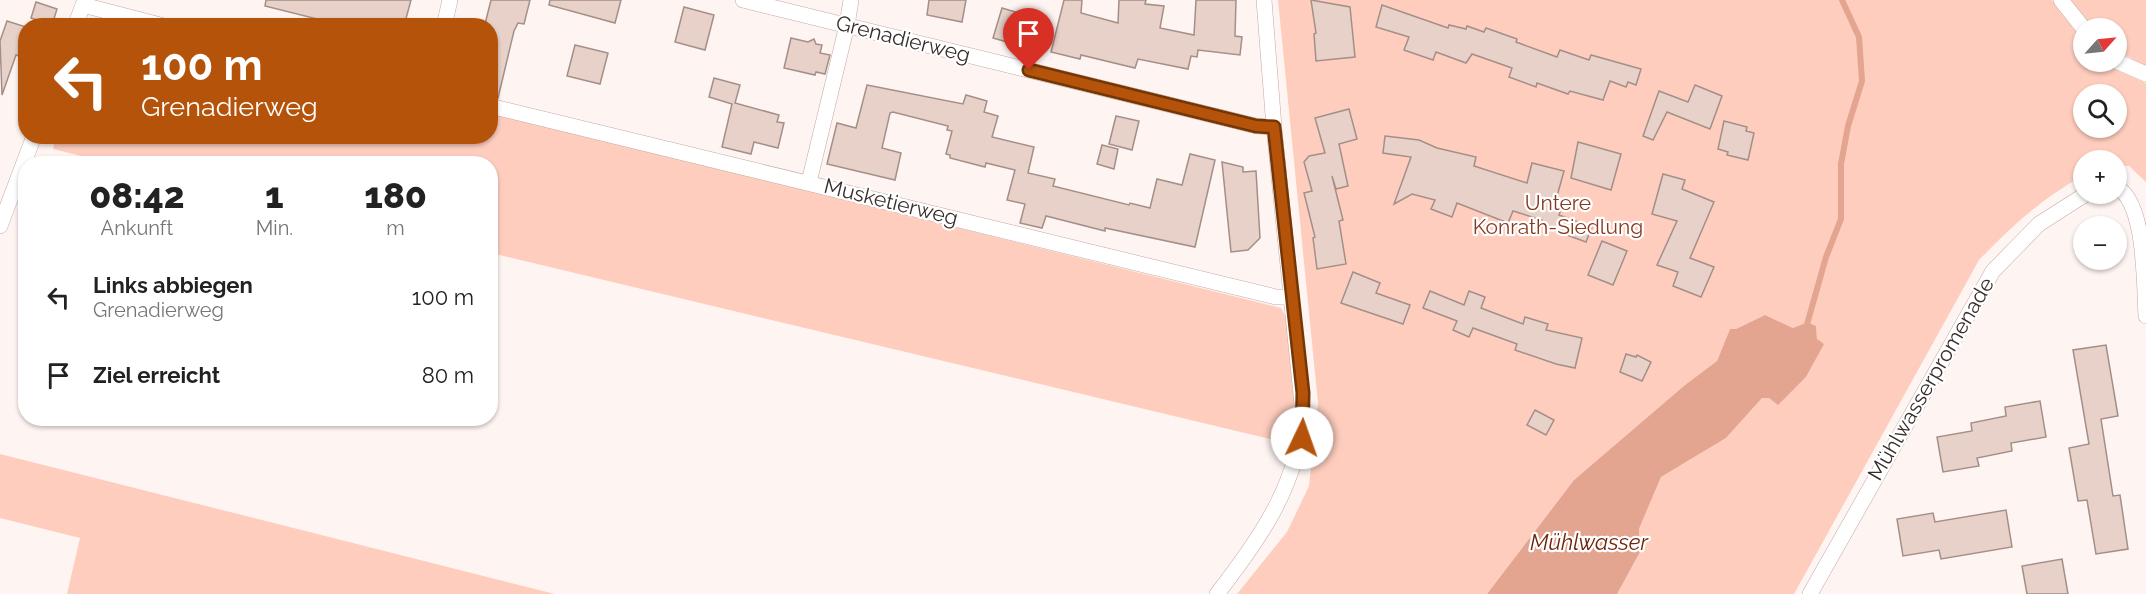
<!DOCTYPE html>
<html lang="de">
<head>
<meta charset="utf-8">
<style>
  body { margin:0; font-family:Raleway,sans-serif; background:#f6f6f6; color:#222; height:100vh; display:flex; flex-direction:column; font-size:22px; white-space:nowrap }
  * { box-sizing:border-box; margin:0 }
  p { font-size:20px; color:#767676 }
  .icon { flex:none; width:33px; height:33px; fill:none; stroke:currentColor; stroke-width:2; stroke-linecap:round; stroke-linejoin:round }
  .map { position:relative; flex:1; overflow:hidden }
  .details { position:absolute; left:18px; top:156px; width:480px; height:270px; display:flex; flex-direction:column; background:#fff; border-radius:24px; box-shadow:0 2px 4px #0004 }
  .details>* { flex:none }
  .top-card { position:absolute; left:18px; top:18px; width:480px; height:126px; border-radius:24px; box-shadow:0 2px 4px #0004; background:#b45309; color:#fff; overflow:hidden }
  .needle { width:39px; rotate:63deg }
  .controls { position:absolute; left:2073px; top:18px; display:grid; gap:12px }
  .controls a { display:grid; place-items:center; width:54px; height:54px; border-radius:50%; background:#fff; box-shadow:0 2px 4px #0004; font-size:30px }
  .pin { position:absolute; display:grid; place-items:center; width:51px; height:51px; color:#fff; margin:-62px -26px; border-radius:50% 50% 50% 0; rotate:-45deg; box-shadow:0 0 6px #0007 }
  .pin .icon { rotate:45deg }
  .me { position:absolute; width:66px; margin:-33px; rotate:3deg; stroke-linejoin:round; filter:drop-shadow(0 0 4px #0008) }
  .turn { display:flex; align-items:center; gap:21px; height:126px; padding:0 24px; font-size:27px }
  .turn .icon { width:78px; height:78px; stroke-width:2.5 }
  .turn b { display:block; font-size:42px; line-height:51px }
  .eta { display:flex; justify-content:space-evenly; align-items:center; height:102px; text-align:center }
  .eta b { font-size:36px; font-weight:800; line-height:42px }
  ul { padding:0; list-style:none }
  li { display:flex; align-items:center; gap:18px; height:78px; padding:0 24px }
  li div { flex:1 }
  li b { display:block; font-size:22px }
  li em { font-style:normal }
  .map>svg:first-child { display:block }
  .green { fill:#fecdbe; fill-rule:evenodd }
  .water { fill:#e3a490 }
  .lines { fill:none; stroke-linecap:round; stroke-linejoin:round }
  .stream { stroke:#e3a490; stroke-width:6 }
  .building { fill:#e7d1c9; stroke:#a48f88; stroke-width:1.5 }
  .street-casing { stroke:#c1aba4; stroke-width:16 }
  .street { stroke:#fff; stroke-width:15 }
  .route-casing { stroke:#753606; stroke-width:15 }
  .route { stroke:#b45309; stroke-width:10 }
  .labels { text-anchor:middle; stroke-width:4.5; stroke-linejoin:round; paint-order:stroke }
  .street-label { font-size:21px; fill:#372e2b; stroke:#fff }
  .park-label { font-size:21px; fill:#863a22; stroke:#fff }
  .water-label { font-size:22px; font-style:italic; fill:#70250b; stroke:#fff }
</style>
</head>
<body>
<div class="map">
<svg width="2146" height="594" viewBox="0 0 2146 594">
  <rect width="100%" height="100%" fill="#fef4f1"/>
  <!-- green -->
  <g class="green">
    <path d="M 1278,0 L 2052,0 L 2083,41 L 2084,62 L 2106,62 L 2115,69 L 2146,83 L 2146,182 L 2129,166 L 2117,166 L 2116,160 L 2084,160 L 2083,176 C 2043,197 2011,227 1979,260 L 1794,594 L 1617,594 L 1640,552 L 1639,529 L 1661,477 L 1726,438 L 1762,398 L 1769,398 L 1778,404 L 1806,377 L 1823,345 L 1817,339 L 1816,326 L 1809,322 L 1793,328 L 1765,315 L 1736,329 L 1730,329 L 1717,361 L 1685,385 L 1574,480 L 1487,594 L 1237,594 L 1287,532 L 1309,486 L 1318,403 ZM 2084,94 L 2116,94 L 2116,128 L 2084,128 Z"/>
    <path d="M 2070,0 L 2146,0 L 2146,66 L 2117,51 L 2116,28 L 2093,28 Z"/>
    <path d="M 491,112 L 1281,308 L 1287,319 L 1296,403 L 1291,444 L 491,253 L 490,164 L 113,164 L 53,149 L 56,136 L 490,136 Z"/>
    <path d="M 0,454 L 555,594 L 67,594 L 80,538 L 0,518 Z"/>
  </g>
  <!-- water -->
  <path class="water" d="M 1765,315 L 1793,328 L 1808,322 L 1816,326 L 1817,339 L 1824,344 L 1806,377 L 1778,405 L 1769,398 L 1762,398 L 1726,438 L 1661,477 L 1639,529 L 1640,552 L 1617,594 L 1487,594 L 1574,480 L 1685,385 L 1717,361 L 1730,329 L 1736,329 Z"/>
  <g class="lines">
    <!-- stream -->
    <path class="stream" d="M 1806,328 L 1826,257 L 1841,219 L 1841,164 L 1848,126 L 1862,81 L 1859,37 L 1842,0"/>
  </g>
  <!-- building -->
  <g class="building">
    <path d="M 266,0 L 411,0 L 404,26 L 345,26 L 265,6 Z"/>
    <path d="M 491,0 L 530,0 L 524,24 L 518,23 L 514,31 L 498,98 L 490,96 L 490,25 L 485,24 Z"/>
    <path d="M 550,0 L 621,0 L 615,23 L 549,5 Z"/>
    <path d="M 929,0 L 966,0 L 962,22 L 927,15 Z"/>
    <path d="M 1064,0 L 1082,0 L 1081,13 L 1118,23 L 1119,0 L 1146,0 L 1145,4 L 1164,6 L 1160,28 L 1194,35 L 1196,0 L 1236,0 L 1235,36 L 1242,37 L 1240,55 L 1198,50 L 1197,57 L 1191,56 L 1188,69 L 1138,59 L 1135,68 L 1081,55 L 1080,59 L 1051,52 Z"/>
    <path d="M 1311,0 L 1350,7 L 1355,57 L 1316,61 L 1314,34 L 1316,33 Z"/>
    <path d="M 36,2 L 57,9 L 52,25 L 31,18 Z"/>
    <path d="M 1382,5 L 1448,28 L 1449,25 L 1466,29 L 1467,26 L 1484,32 L 1486,28 L 1517,39 L 1516,42 L 1557,57 L 1560,50 L 1589,60 L 1591,55 L 1641,69 L 1636,85 L 1628,82 L 1626,87 L 1610,81 L 1603,100 L 1570,91 L 1568,94 L 1537,83 L 1536,87 L 1509,77 L 1512,68 L 1472,54 L 1466,63 L 1436,52 L 1433,60 L 1404,50 L 1409,37 L 1376,27 Z"/>
    <path d="M 684,7 L 714,15 L 705,50 L 675,42 Z"/>
    <path d="M 1002,8 L 1029,16 L 1021,46 L 993,38 Z"/>
    <path d="M 7,21 L 26,27 L 26,58 L 16,55 L 2,95 L 0,41 Z"/>
    <path d="M 791,38 L 808,42 L 814,39 L 816,44 L 822,45 L 820,53 L 830,55 L 825,74 L 816,72 L 815,75 L 784,68 Z"/>
    <path d="M 575,45 L 608,53 L 600,84 L 567,76 Z"/>
    <path d="M 714,78 L 740,85 L 735,103 L 779,115 L 777,122 L 784,123 L 778,148 L 754,142 L 751,154 L 722,147 L 732,104 L 709,97 Z"/>
    <path d="M 867,85 L 963,104 L 966,95 L 987,101 L 984,112 L 998,116 L 992,137 L 1034,147 L 1028,173 L 1055,179 L 1053,186 L 1129,205 L 1130,203 L 1150,208 L 1157,179 L 1182,185 L 1190,154 L 1215,160 L 1195,247 L 1105,228 L 1105,231 L 1046,216 L 1042,228 L 1020,223 L 1025,204 L 1007,200 L 1015,170 L 986,163 L 985,167 L 950,158 L 950,155 L 946,154 L 952,131 L 947,130 L 948,126 L 893,112 L 890,113 L 882,148 L 901,153 L 895,180 L 827,164 L 837,123 L 856,128 Z"/>
    <path d="M 1695,85 L 1722,96 L 1710,129 L 1667,112 L 1653,140 L 1643,136 L 1659,91 L 1688,102 Z"/>
    <path d="M 1349,109 L 1357,139 L 1339,144 L 1348,186 L 1336,189 L 1332,176 L 1343,220 L 1339,221 L 1346,264 L 1317,269 L 1313,238 L 1315,237 L 1304,193 L 1312,191 L 1304,162 L 1309,156 L 1325,153 L 1315,118 Z"/>
    <path d="M 1116,116 L 1139,121 L 1132,150 L 1109,144 Z"/>
    <path d="M 1724,121 L 1747,127 L 1746,131 L 1754,133 L 1748,160 L 1727,155 L 1728,152 L 1718,149 Z"/>
    <path d="M 1385,136 L 1419,140 L 1437,148 L 1476,157 L 1474,166 L 1527,183 L 1532,163 L 1564,171 L 1554,207 L 1561,209 L 1559,215 L 1592,227 L 1586,242 L 1540,225 L 1542,220 L 1513,211 L 1508,223 L 1457,203 L 1452,217 L 1431,209 L 1435,200 L 1412,194 L 1394,204 L 1411,157 L 1383,153 Z"/>
    <path d="M 1578,142 L 1621,154 L 1611,190 L 1571,178 Z"/>
    <path d="M 1102,145 L 1118,149 L 1114,169 L 1097,164 Z"/>
    <path d="M 1222,162 L 1243,167 L 1243,172 L 1256,171 L 1260,238 L 1248,250 L 1231,252 Z"/>
    <path d="M 1663,174 L 1685,180 L 1682,189 L 1714,202 L 1690,258 L 1714,267 L 1701,297 L 1673,286 L 1678,272 L 1657,265 L 1677,221 L 1652,214 Z"/>
    <path d="M 1602,241 L 1627,251 L 1613,285 L 1588,275 Z"/>
    <path d="M 1353,272 L 1380,283 L 1376,293 L 1410,305 L 1403,324 L 1341,303 Z"/>
    <path d="M 1430,291 L 1464,305 L 1469,291 L 1485,297 L 1481,308 L 1523,324 L 1525,317 L 1548,324 L 1546,330 L 1582,338 L 1575,368 L 1556,364 L 1515,350 L 1517,344 L 1473,328 L 1469,337 L 1453,330 L 1457,321 L 1423,308 Z"/>
    <path d="M 2106,345 L 2118,416 L 2101,419 L 2113,496 L 2120,495 L 2128,549 L 2096,554 L 2087,500 L 2078,501 L 2069,448 L 2089,444 L 2073,350 Z"/>
    <path d="M 1626,354 L 1636,357 L 1637,355 L 1651,362 L 1642,381 L 1620,372 Z"/>
    <path d="M 2040,401 L 2046,437 L 2011,443 L 2012,451 L 1977,458 L 1979,466 L 1943,472 L 1937,437 L 1972,431 L 1971,423 L 2006,416 L 2005,407 Z"/>
    <path d="M 1535,410 L 1554,420 L 1546,435 L 1527,425 Z"/>
    <path d="M 2006,510 L 2012,547 L 1941,559 L 1939,550 L 1903,556 L 1897,519 L 1933,513 L 1935,522 Z"/>
    <path d="M 2062,559 L 2068,594 L 2027,594 L 2022,566 Z"/>
  </g>
  <g class="lines">
    <defs>
      <g id="street">
        <path d="M 743,0 L 1256,126 L 1274,127"/>
        <path d="M 2061,0 L 2084,29"/>
        <path d="M 83,5 L 164,26"/>
        <path d="M 75,26 L 85,0"/>
        <path d="M 444,26 L 450,0"/>
        <path d="M 2116,61 L 2146,74"/>
        <path d="M 490,106 L 1276,297 L 1292,297"/>
        <path d="M 809,182 L 847,25 L 851,0"/>
        <path d="M 2116,187 C 2146,201 2144,285 2146,316"/>
        <path d="M 0,226 L 34,136"/>
        <path d="M 1217,594 C 1259,540 1298,485 1303,414 L 1274,127 L 1264,0"/>
        <path d="M 1810,594 L 1993,271 L 2039,224 L 2086,194"/>
      </g>
    </defs>
    <!-- street casing -->
    <use href="#street" class="street-casing"/>
    <!-- street -->
    <use href="#street" class="street"/>
  </g>
  <g class="lines">
    <defs>
      <path id="route" d="M 1029,70 L 1256,126 L 1274,127 L 1303,393 L 1302,438"/>
    </defs>
    <!-- route casing -->
    <use href="#route" class="route-casing"/>
    <!-- route -->
    <use href="#route" class="route"/>
  </g>
  <g class="labels">
    <!-- street labels -->
    <g class="street-label">
      <text transform="translate(903 39) rotate(14)" y="7">Grenadierweg</text>
      <text transform="translate(891 202) rotate(14)" y="7">Musketierweg</text>
      <text transform="translate(1931 379) rotate(-60)" y="7">Mühlwasserpromenade</text>
    </g>
    <!-- park labels -->
    <g class="park-label">
      <text x="1558" y="210">Untere<tspan x="1558" dy="24">Konrath-Siedlung</tspan></text>
    </g>
    <!-- water labels -->
    <g class="water-label">
      <text x="1589" y="550">Mühlwasser</text>
    </g>
  </g>
</svg>
<div class="controls">
<a><svg class="needle" viewBox="-14 -14 28 28"><path d="M0-13l5 13h-10z" fill="#e53935"/><path d="M0 13l5-13h-10z" fill="#767676"/></svg></a>
<a><svg class="icon" aria-label="search" viewBox="0 0 24 24"><circle cx="10" cy="10" r="6"/><path d="M15 15l6 6"/></svg></a>
<a>+</a>
<a>−</a>
</div>
<div class="pin" style="left:1029px;top:70px;background:#d93025"><svg class="icon" aria-label="arrive" viewBox="0 0 24 24"><path d="M6 21V4h12l-3 4 3 4H6"/></svg></div>
<svg class="me" style="left:1302px;top:438px" viewBox="-20 -20 40 40"><circle r="19" fill="#fff"/><path d="M0-13L10 11 0 6-10 11z" fill="#b45309"/></svg>
<div class="top-card">
<div class="turn"><svg class="icon" aria-label="left" viewBox="0 0 24 24"><path d="M17 20v-9H6M10 6l-5 5 5 5"/></svg><div><b>100 m</b>Grenadierweg</div></div>
</div>
<section class="details">
<div class="eta">
<div><b>08:42</b><p>Ankunft</p></div>
<div><b>1</b><p>Min.</p></div>
<div><b>180</b><p>m</p></div>
</div>
<ul>
<li><svg class="icon" aria-label="left" viewBox="0 0 24 24"><path d="M17 20v-9H6M10 6l-5 5 5 5"/></svg><div><b>Links abbiegen</b><p>Grenadierweg</p></div><em>100 m</em></li>
<li><svg class="icon" aria-label="arrive" viewBox="0 0 24 24"><path d="M6 21V4h12l-3 4 3 4H6"/></svg><div><b>Ziel erreicht</b></div><em>80 m</em></li>
</ul>
</section>
</div>
</body>
</html>
